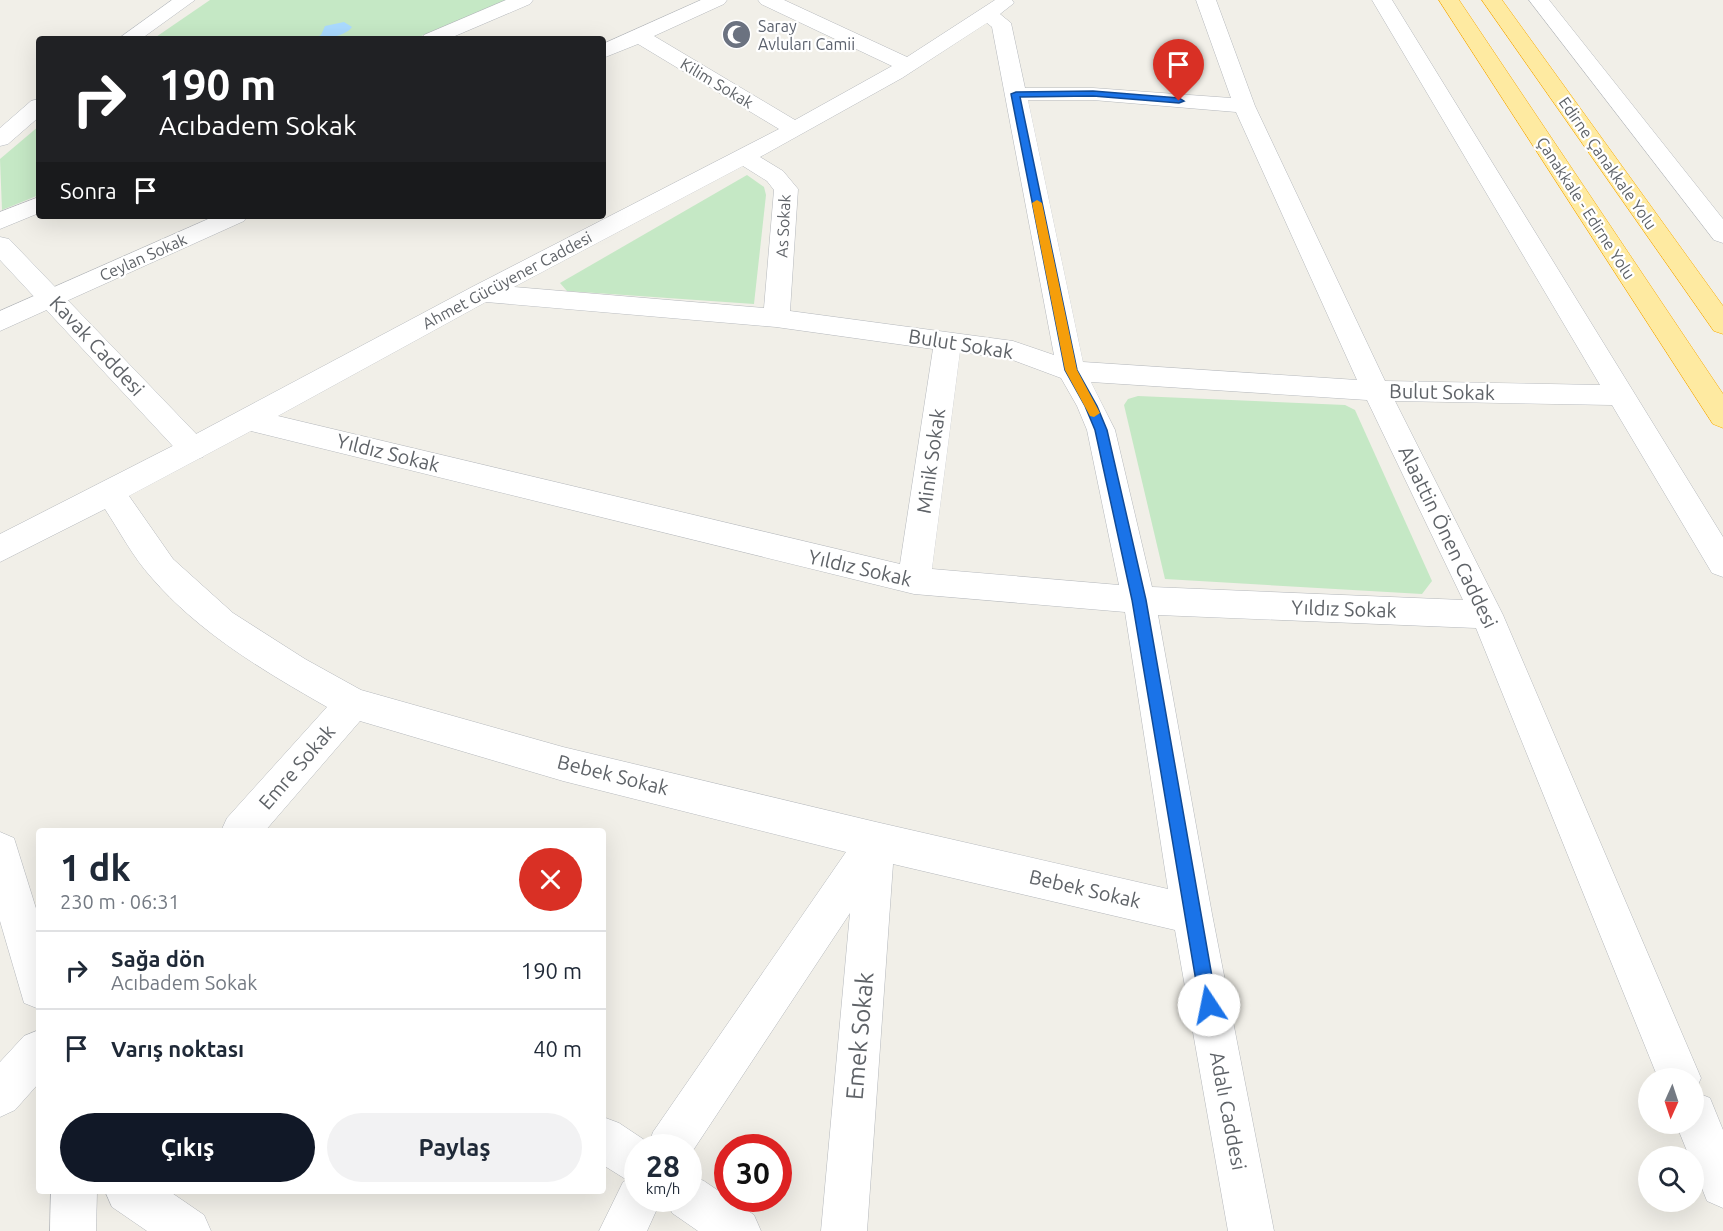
<!DOCTYPE html>
<html lang="tr">
<head>
<meta charset="utf-8">
<style>
  body { margin:0; font-family:Ubuntu,sans-serif; background:#f2f2f3; color:#1f2937; height:100vh; display:flex; flex-direction:column; font-size:22px; white-space:nowrap }
  * { box-sizing:border-box; margin:0 }
  p { font-size:20px; color:#747a83 }
  .icon { flex:none; width:33px; height:33px; fill:none; stroke:currentColor; stroke-width:2; stroke-linecap:round; stroke-linejoin:round }
  .map { position:relative; flex:1; overflow:hidden }
  .details { position:absolute; left:36px; top:828px; width:570px; height:366px; display:flex; flex-direction:column; background:#fff; border-radius:6px; box-shadow:0 6px 24px #0002 }
  .details>* { flex:none }
  .top-card { position:absolute; left:36px; top:36px; width:570px; height:183px; border-radius:6px; box-shadow:0 6px 24px #0002; background:#202124; color:#fff; overflow:hidden }
  .needle { width:39px; rotate:183deg }
  .fabs { position:absolute; left:1638px; top:1068px; display:grid; gap:12px }
  .fabs a { display:grid; place-items:center; width:66px; height:66px; border-radius:50%; background:#fff; box-shadow:0 6px 24px #0002; font-size:30px }
  .speed { position:absolute; left:624px; top:1134px; display:flex; gap:12px; font-size:30px; font-weight:700; text-align:center }
  .speed>* { display:grid; place-content:center; width:78px; height:78px; border-radius:50%; background:#fff; box-shadow:0 6px 24px #0002; line-height:1 }
  .speed small { font-size:15px; font-weight:400 }
  .speed .limit { border:9px solid #d22; background:#fff; color:#111 }
  .pin { position:absolute; display:grid; place-items:center; width:51px; height:51px; color:#fff; margin:-62px -26px; border-radius:50% 50% 50% 0; rotate:-45deg; box-shadow:0 0 6px #0007 }
  .pin .icon { rotate:45deg }
  .me { position:absolute; width:66px; margin:-33px; rotate:349deg; stroke-linejoin:round; filter:drop-shadow(0 0 4px #0008) }
  .turn { display:flex; align-items:center; gap:21px; height:126px; padding:0 24px; font-size:27px }
  .turn .icon { width:78px; height:78px; stroke-width:2.5 }
  .turn b { display:block; font-size:42px; line-height:51px }
  .then { display:flex; align-items:center; height:57px; padding:0 24px; background:#0003; gap:12px; font-size:22px }
  .round { display:grid; place-items:center; flex:none; width:63px; height:63px; border-radius:32px; background:#f2f2f3 }
  .head { display:flex; align-items:center; justify-content:space-between; height:102px; padding:0 24px }
  h1 { font-size:36px; font-weight:700; line-height:45px }
  .primary-button { display:flex; gap:12px; margin-top:auto; padding:12px 24px }
  .primary-button a { flex:1; height:69px; border-radius:36px; background:#111827; color:#fff; font-size:24px; font-weight:700; line-height:69px; text-align:center }
  .primary-button a+a { background:#f2f2f3; color:#1f2937 }
  ul { padding:0; list-style:none }
  li { display:flex; align-items:center; gap:18px; height:78px; padding:0 24px; border-top:2px solid #e0e1e3 }
  li div { flex:1 }
  li b { display:block; font-size:22px }
  li em { font-style:normal }
  .map>svg:first-child { display:block }
  .green { fill:#c5e8c5 }
  .water { fill:#aadaff }
  .lines { fill:none; stroke-linecap:round; stroke-linejoin:round }
  .minor-casing { stroke:#b5b8bc; stroke-width:1 }
  .secondary-casing { stroke:#b6babf; stroke-width:1 }
  .trunk-casing { stroke:#f9ab00; stroke-width:1 }
  .minor { fill:#fff; fill-rule:evenodd }
  .secondary { fill:#fff; fill-rule:evenodd }
  .trunk { fill:#feeaa1; fill-rule:evenodd }
  .route { fill:#1a73e8; stroke:#114b97; stroke-width:1.5 }
  .slow { fill:#f59e0b }
  .labels { text-anchor:middle; stroke-width:4.5; stroke-linejoin:round; paint-order:stroke }
  .far-worship-label { font-size:16px; fill:#5b616d; stroke:#fff; text-anchor:start }
  .far-street-label { font-size:16px; fill:#5f6368; stroke:#fff }
  .street-label { font-size:20px; fill:#5f6368; stroke:#fff }
  .near-street-label { font-size:24px; fill:#5f6368; stroke:#fff }
</style>
</head>
<body>
<div class="map">
<svg width="1723" height="1231" viewBox="0 0 1723 1231">
  <rect width="100%" height="100%" fill="#f1efe8"/>
  <!-- green -->
  <g class="green">
    <path d="M 210,0 L 509,0 L 414,39 L 153,39 Z"/>
    <path d="M 39,126 L 39,195 L 2,210 L 0,159 Z"/>
    <path d="M 747,175 L 764,187 L 766,195 L 754,304 L 567,291 L 560,283 Z"/>
    <path d="M 1138,396 L 1345,405 L 1355,410 L 1432,581 L 1422,594 L 1165,579 L 1124,405 L 1128,399 Z"/>
  </g>
  <!-- water -->
  <path class="water" d="M 344,22 L 352,27 C 345,37 323,39 312,39 L 321,35 L 325,26 Z"/>
  <g class="lines">
    <defs>
      <g id="minor">
        <path d="M 506,0 L 533,0 L 530,4 L 448,39 L 421,39 L 424,35 Z"/>
        <path d="M 701,0 L 727,0 L 724,4 L 654,36 L 795,120 L 892,66 L 761,4 L 758,0 L 784,0 L 907,57 L 995,0 L 1012,0 L 1014,3 L 1000,14 L 1011,23 L 1025,88 L 1093,88 L 1231,98 L 1196,0 L 1216,0 L 1255,106 L 1385,381 L 1600,385 L 1372,0 L 1392,0 L 1723,537 L 1723,577 L 1712,573 L 1612,405 L 1395,401 L 1503,615 L 1701,1078 L 1695,1092 L 1710,1098 L 1723,1130 L 1723,1208 L 1707,1201 L 1694,1168 L 1694,1156 L 1689,1156 L 1676,1124 L 1694,1124 L 1694,1078 L 1658,1078 L 1476,628 L 1158,615 L 1212,914 L 1274,1231 L 1228,1231 L 1175,930 L 893,864 L 867,1231 L 821,1231 L 850,913 L 688,1158 L 688,1148 L 638,1148 L 638,1198 L 662,1198 L 647,1231 L 599,1231 L 623,1182 L 627,1180 L 603,1165 L 603,1117 L 619,1123 L 649,1143 L 653,1132 L 846,852 L 563,781 L 360,721 L 265,831 L 221,831 L 227,818 L 327,707 C 264,671 199,633 151,577 C 133,557 120,532 105,509 L 0,562 L 0,534 L 196,434 L 472,287 L 779,129 L 638,44 L 603,58 L 603,44 ZM 987,23 L 992,27 L 1054,355 L 1013,341 L 790,311 L 798,189 L 783,171 L 760,157 L 902,78 ZM 1028,100 L 1093,100 L 1236,112 L 1357,380 L 1083,362 ZM 743,166 L 767,181 L 774,190 L 764,308 L 514,287 ZM 486,302 L 776,327 L 933,349 L 900,564 L 278,416 ZM 960,352 L 1010,359 L 1061,378 L 1077,406 L 1087,430 L 1119,585 L 932,569 ZM 1091,382 L 1367,400 L 1463,600 L 1152,587 L 1115,430 ZM 251,431 L 914,594 L 1125,612 L 1168,889 L 876,822 L 563,747 L 361,690 L 305,659 L 233,613 L 173,559 L 129,496 Z"/>
        <path d="M 1529,0 L 1549,0 L 1723,219 L 1723,243 L 1714,240 Z"/>
        <path d="M 39,197 L 39,213 L 0,229 L 0,212 Z"/>
        <path d="M 215,216 L 247,216 L 244,221 L 0,331 L 0,311 Z"/>
        <path d="M 0,832 L 14,838 L 39,918 L 39,1009 L 24,1003 L 0,921 Z"/>
        <path d="M 39,1030 L 39,1083 L 15,1110 L 0,1117 L 0,1062 L 24,1036 Z"/>
        <path d="M 688,1174 L 704,1181 L 754,1215 L 761,1231 L 698,1231 L 672,1213 L 666,1198 L 688,1198 Z"/>
        <path d="M 51,1191 L 97,1191 L 96,1231 L 50,1231 Z"/>
        <path d="M 105,1191 L 169,1191 L 204,1215 L 211,1231 L 147,1231 L 112,1207 Z"/>
      </g>
      <g id="secondary">
        <path d="M 172,0 L 195,0 L 141,39 L 118,39 Z"/>
        <path d="M 39,99 L 39,117 L 8,144 L 0,146 L 0,128 L 31,101 Z"/>
        <path d="M 0,237 L 9,239 L 203,441 L 208,449 L 203,457 L 193,460 L 183,457 L 0,260 Z"/>
      </g>
      <g id="trunk">
        <path d="M 1439,0 L 1459,0 L 1723,394 L 1723,428 L 1713,424 Z"/>
        <path d="M 1482,0 L 1502,0 L 1723,306 L 1723,334 L 1714,331 Z"/>
      </g>
    </defs>
    <!-- minor casing -->
    <use href="#minor" class="minor-casing"/>
    <!-- secondary casing -->
    <use href="#secondary" class="secondary-casing"/>
    <!-- trunk casing -->
    <use href="#trunk" class="trunk-casing"/>
    <!-- minor -->
    <use href="#minor" class="minor"/>
    <!-- secondary -->
    <use href="#secondary" class="secondary"/>
    <!-- trunk -->
    <use href="#trunk" class="trunk"/>
  </g>
  <!-- route -->
  <path class="route" d="M 1093,91 L 1179,98 L 1184,101 L 1179,103 L 1093,96 L 1020,97 L 1077,370 L 1097,406 L 1107,430 L 1146,600 L 1217,1005 L 1215,1011 L 1209,1013 L 1203,1011 L 1200,1005 L 1132,600 L 1095,430 L 1085,406 L 1065,370 L 1011,94 L 1016,92 Z"/>
  <!-- slow -->
  <path class="slow" d="M 1037,200 L 1042,203 L 1077,370 L 1100,413 L 1094,417 L 1090,416 L 1065,370 L 1032,203 Z"/>
  <!-- icons -->
  <defs>
    <symbol id="mosque-disc" viewBox="-11 -11 22 22"><circle r="9.5" fill="#6b7280" stroke="#fff"/><path d="M3.5-4.9A6 6 0 1 0 3.5 4.9A5 5 0 1 1 3.5-4.9Z" fill="#fff"/></symbol>
  </defs>
  <g fill-rule="evenodd">
    <use href="#mosque-disc" x="720" y="18" width="33" height="33"/>
  </g>
  <g class="labels">
    <!-- far-worship labels -->
    <g class="far-worship-label">
      <text x="758" y="32">Saray<tspan x="758" dy="18">Avluları Camii</tspan></text>
    </g>
    <!-- far-street labels -->
    <g class="far-street-label">
      <text transform="translate(717 83) rotate(31)" y="6">Kilim Sokak</text>
      <text transform="translate(1608 163) rotate(55)" y="6">Edirne Çanakkale Yolu</text>
      <text transform="translate(1586 208) rotate(57)" y="6">Çanakkale - Edirne Yolu</text>
      <text transform="translate(783 226) rotate(-87)" y="6">As Sokak</text>
      <text transform="translate(143 257) rotate(-24)" y="6">Ceylan Sokak</text>
      <text transform="translate(507 280) rotate(-28)" y="6">Ahmet Gücüyener Caddesi</text>
    </g>
    <!-- street labels -->
    <g class="street-label">
      <text transform="translate(961 344) rotate(9)" y="7">Bulut Sokak</text>
      <text transform="translate(97 346) rotate(47)" y="7">Kavak Caddesi</text>
      <text transform="translate(1442 392) rotate(1)" y="7">Bulut Sokak</text>
      <text transform="translate(388 453) rotate(14)" y="7">Yıldız Sokak</text>
      <text transform="translate(931 461) rotate(-82)" y="7">Minik Sokak</text>
      <text transform="translate(1448 537) rotate(64)" y="7">Alaattin Önen Caddesi</text>
      <text transform="translate(860 568) rotate(13)" y="7">Yıldız Sokak</text>
      <text transform="translate(1344 609) rotate(2)" y="7">Yıldız Sokak</text>
      <text transform="translate(297 767) rotate(-49)" y="7">Emre Sokak</text>
      <text transform="translate(613 775) rotate(14)" y="7">Bebek Sokak</text>
      <text transform="translate(1085 889) rotate(13)" y="7">Bebek Sokak</text>
      <text transform="translate(1228 1111) rotate(79)" y="7">Adalı Caddesi</text>
    </g>
    <!-- near-street labels -->
    <g class="near-street-label">
      <text transform="translate(860 1036) rotate(-85)" y="8">Emek Sokak</text>
    </g>
  </g>
</svg>
<div class="fabs">
<a><svg class="needle" viewBox="-14 -14 28 28"><path d="M0-13l5 13h-10z" fill="#e53935"/><path d="M0 13l5-13h-10z" fill="#747a83"/></svg></a>
<a><svg class="icon" aria-label="search" viewBox="0 0 24 24"><circle cx="10" cy="10" r="6"/><path d="M15 15l6 6"/></svg></a>
</div>
<div class="speed"><div>28<small>km/h</small></div><div class="limit">30</div></div>
<div class="pin" style="left:1179px;top:101px;background:#d93025"><svg class="icon" aria-label="arrive" viewBox="0 0 24 24"><path d="M6 21V4h12l-3 4 3 4H6"/></svg></div>
<svg class="me" style="left:1209px;top:1005px" viewBox="-20 -20 40 40"><circle r="19" fill="#fff"/><path d="M0-13L10 11 0 6-10 11z" fill="#1a73e8"/></svg>
<div class="top-card">
<div class="turn"><svg class="icon" aria-label="right" viewBox="0 0 24 24"><path d="M7 20v-9h11M14 6l5 5-5 5"/></svg><div><b>190 m</b>Acıbadem Sokak</div></div>
<div class="then">Sonra<svg class="icon" aria-label="arrive" viewBox="0 0 24 24"><path d="M6 21V4h12l-3 4 3 4H6"/></svg></div>
</div>
<section class="details">
<div class="head"><div><h1>1 dk</h1><p>230 m · 06:31</p></div><a class="round" style="background:#d93025;color:#fff"><svg class="icon" aria-label="close" viewBox="0 0 24 24"><path d="M6 6l12 12M18 6L6 18"/></svg></a></div>
<ul>
<li><svg class="icon" aria-label="right" viewBox="0 0 24 24"><path d="M7 20v-9h11M14 6l5 5-5 5"/></svg><div><b>Sağa dön</b><p>Acıbadem Sokak</p></div><em>190 m</em></li>
<li><svg class="icon" aria-label="arrive" viewBox="0 0 24 24"><path d="M6 21V4h12l-3 4 3 4H6"/></svg><div><b>Varış noktası</b></div><em>40 m</em></li>
</ul>
<div class="primary-button"><a>Çıkış</a><a>Paylaş</a></div>
</section>
</div>
</body>
</html>
